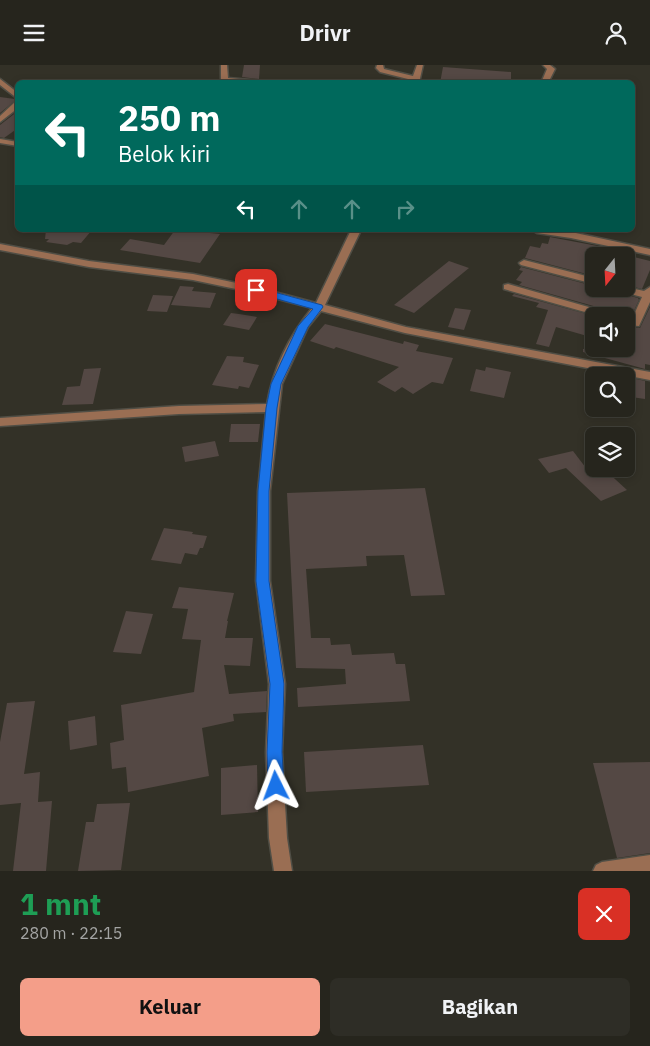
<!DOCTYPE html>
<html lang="id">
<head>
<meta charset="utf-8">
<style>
  body { margin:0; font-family:"IBM Plex Sans",sans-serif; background:#2e2d26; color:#f1f3f6; height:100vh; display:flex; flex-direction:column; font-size:19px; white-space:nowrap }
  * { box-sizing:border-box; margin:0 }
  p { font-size:16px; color:#a4a5a4 }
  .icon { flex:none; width:28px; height:28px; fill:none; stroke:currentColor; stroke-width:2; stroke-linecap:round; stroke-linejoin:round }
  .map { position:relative; height:806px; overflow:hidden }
  .side { display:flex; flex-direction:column; background:#26251d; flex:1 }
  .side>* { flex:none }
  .guide { position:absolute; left:15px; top:15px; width:620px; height:152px; border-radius:8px; box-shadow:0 2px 8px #0003,0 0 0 1px #42423b; background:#00695c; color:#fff; overflow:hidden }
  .needle { width:32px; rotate:198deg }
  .controls { position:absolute; left:585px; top:182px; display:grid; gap:10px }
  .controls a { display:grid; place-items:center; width:50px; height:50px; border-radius:8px; background:#26251d; box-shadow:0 2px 8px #0003,0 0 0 1px #42423b; font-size:25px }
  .pin { position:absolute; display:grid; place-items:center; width:42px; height:42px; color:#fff; margin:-21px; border-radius:10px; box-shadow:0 2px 8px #0006 }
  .me { position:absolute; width:55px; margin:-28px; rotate:357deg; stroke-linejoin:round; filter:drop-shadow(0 0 4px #0008) }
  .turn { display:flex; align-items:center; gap:18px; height:105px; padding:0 20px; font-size:22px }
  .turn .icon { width:65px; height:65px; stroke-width:2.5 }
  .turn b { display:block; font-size:35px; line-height:42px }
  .lanes { display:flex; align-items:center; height:48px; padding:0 20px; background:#0003; justify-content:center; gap:25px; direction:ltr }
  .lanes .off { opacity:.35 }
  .round { display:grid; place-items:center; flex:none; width:52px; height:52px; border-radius:8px; background:#2e2d26 }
  .summary { display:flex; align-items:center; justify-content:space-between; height:85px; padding:0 20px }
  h1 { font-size:30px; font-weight:700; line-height:38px; color:#1e9e55 }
  .primary-button { display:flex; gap:10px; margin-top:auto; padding:10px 20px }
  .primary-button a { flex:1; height:58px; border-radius:8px; background:#f49e89; color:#111; font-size:20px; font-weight:700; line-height:58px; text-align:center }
  .primary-button a+a { background:#2e2d26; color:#f1f3f6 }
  header { display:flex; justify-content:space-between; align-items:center; height:65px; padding:0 20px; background:#26251d; font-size:22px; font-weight:700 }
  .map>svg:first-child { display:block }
  .building { fill:#544844 }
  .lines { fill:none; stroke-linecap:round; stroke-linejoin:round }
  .minor-casing { stroke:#504e45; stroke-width:3 }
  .minor { fill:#9a6e53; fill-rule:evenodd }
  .route { fill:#1a73e8; stroke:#114b97 }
</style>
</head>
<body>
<header><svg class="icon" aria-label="menu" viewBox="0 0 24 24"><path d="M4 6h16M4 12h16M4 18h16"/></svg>Drivr<svg class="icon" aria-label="person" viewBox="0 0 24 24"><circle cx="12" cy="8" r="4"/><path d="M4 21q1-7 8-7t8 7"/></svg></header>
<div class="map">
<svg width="650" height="806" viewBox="0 0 650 806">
  <rect width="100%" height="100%" fill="#333127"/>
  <!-- building -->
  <g class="building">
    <path d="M 244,0 L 260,0 L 259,14 L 242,12 Z"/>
    <path d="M 443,2 L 511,7 L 511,18 L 440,18 Z"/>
    <path d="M 0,32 L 15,34 L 16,35 L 0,48 Z"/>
    <path d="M 18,46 L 18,63 L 4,73 L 0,72 L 0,60 Z"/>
    <path d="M 46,165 L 92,165 L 81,178 L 73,177 L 67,180 L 46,177 L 49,174 L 45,174 Z"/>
    <path d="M 175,165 L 212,165 L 210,168 L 220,169 L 200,198 L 120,185 L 130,174 L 164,180 Z"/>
    <path d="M 550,172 L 624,186 L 624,191 L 594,191 L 594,211 L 525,193 L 530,181 L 540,183 L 542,178 L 548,179 Z"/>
    <path d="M 626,190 L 650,196 L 650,205 L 642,224 L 626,220 Z"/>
    <path d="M 449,196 L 469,203 L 414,248 L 394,240 Z"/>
    <path d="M 521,202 L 594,221 L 594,224 L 616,224 L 619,228 L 638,233 L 639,235 L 631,252 L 626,251 L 626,249 L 605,242 L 604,244 L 519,220 L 522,217 L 516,215 L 523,206 L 519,205 Z"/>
    <path d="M 180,221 L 194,222 L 192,226 L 216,228 L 210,243 L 171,240 Z"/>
    <path d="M 514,229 L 594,251 L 594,273 L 556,262 L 549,282 L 536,279 L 548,245 L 536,242 L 539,238 L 512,231 Z"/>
    <path d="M 153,230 L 173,231 L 167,247 L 147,246 Z"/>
    <path d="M 650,242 L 650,300 L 645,299 L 645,304 L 583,287 L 583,284 L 626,284 L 626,262 L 640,263 Z"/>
    <path d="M 455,243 L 471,245 L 464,265 L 448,262 Z"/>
    <path d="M 231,248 L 239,249 L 257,252 L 249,265 L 223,260 Z"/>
    <path d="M 325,259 L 403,279 L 404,276 L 419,280 L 416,286 L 453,293 L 443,319 L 432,317 L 413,329 L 402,322 L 395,327 L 377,317 L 399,302 L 336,282 L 334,284 L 310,276 Z"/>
    <path d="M 227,291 L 244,292 L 243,297 L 259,300 L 249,323 L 239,321 L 238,324 L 212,320 Z"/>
    <path d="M 486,302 L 511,307 L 504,333 L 470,326 L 476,304 L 485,306 Z"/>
    <path d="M 101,303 L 93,339 L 62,340 L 67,322 L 80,321 L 84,304 Z"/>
    <path d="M 632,313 L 645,316 L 645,334 L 631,332 Z"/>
    <path d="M 231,359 L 260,359 L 258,377 L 229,377 Z"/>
    <path d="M 215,376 L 219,391 L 185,397 L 182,382 Z"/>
    <path d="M 573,386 L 586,403 L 604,404 L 627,425 L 601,436 L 566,403 L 549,408 L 538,394 Z"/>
    <path d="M 425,423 L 445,530 L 411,531 L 404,490 L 366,491 L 367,501 L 306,504 L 311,573 L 330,573 L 331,580 L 350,579 L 352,590 L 394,588 L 396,599 L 405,599 L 410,636 L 298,642 L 297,623 L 346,619 L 345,604 L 296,603 L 287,428 Z"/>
    <path d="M 164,463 L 193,467 L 192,469 L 207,471 L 203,483 L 200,483 L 197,490 L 185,488 L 181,499 L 151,495 Z"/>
    <path d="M 179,522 L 234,528 L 227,556 L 228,556 L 225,573 L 253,573 L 250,601 L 224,600 L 229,629 L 267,626 L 266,647 L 233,649 L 234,656 L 202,663 L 209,711 L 128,727 L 126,702 L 112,704 L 110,678 L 124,675 L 121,640 L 194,627 L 201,575 L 182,574 L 188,544 L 172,543 Z"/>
    <path d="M 126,546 L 153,549 L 141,589 L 113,587 Z"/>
    <path d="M 35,636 L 24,709 L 40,707 L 38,737 L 52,736 L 46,806 L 13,806 L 21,738 L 0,740 L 0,677 L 7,638 Z"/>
    <path d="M 95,651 L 97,680 L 70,685 L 68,656 Z"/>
    <path d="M 423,680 L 429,720 L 306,727 L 304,687 Z"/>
    <path d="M 650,697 L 650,788 L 617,793 L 593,698 Z"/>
    <path d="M 257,700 L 258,747 L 221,750 L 221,703 Z"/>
    <path d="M 130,738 L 121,805 L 78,806 L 86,757 L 94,757 L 97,739 Z"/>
  </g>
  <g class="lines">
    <defs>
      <g id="minor">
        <path d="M 221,0 L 227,0 L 228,13 L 285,18 L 221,18 Z"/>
        <path d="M 377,0 L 383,0 L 384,4 L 413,11 L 417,0 L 423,0 L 419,18 L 412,18 L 412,15 L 380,7 L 376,3 Z"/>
        <path d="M 543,0 L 550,0 L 555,4 L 548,18 L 541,18 L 547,4 Z"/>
        <path d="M 0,14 L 18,28 L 18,34 L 0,20 Z"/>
        <path d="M 15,37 L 18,37 L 18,43 L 0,57 L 0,51 Z"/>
        <path d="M 0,74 L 18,77 L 18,81 L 0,78 Z"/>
        <path d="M 351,165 L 361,165 L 325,240 L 406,262 L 650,307 L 650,315 L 405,268 L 321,246 L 308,262 L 282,319 L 270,426 L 270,516 L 285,619 L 282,687 L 287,773 L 292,806 L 274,806 L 269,773 L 266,687 L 269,619 L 256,516 L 258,426 L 266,347 L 179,349 L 0,361 L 0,353 L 179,341 L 267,339 C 273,304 290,270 312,243 L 255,228 L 193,215 L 89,202 L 0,185 L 0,179 L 89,196 L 193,209 L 256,222 L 316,238 Z"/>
        <path d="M 532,165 L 571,167 L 650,184 L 650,190 L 571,173 L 537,168 Z"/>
        <path d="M 524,195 L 594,213 L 594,219 L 521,200 L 519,198 Z"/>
        <path d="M 508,219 L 613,249 L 614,251 L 599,251 L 504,224 L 504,220 Z"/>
        <path d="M 626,222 L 644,226 L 650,222 L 650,237 L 639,261 L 626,260 L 626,253 L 632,254 L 642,232 L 619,226 L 618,224 L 626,224 Z"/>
        <path d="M 650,790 L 650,806 L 593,806 L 596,800 L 602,797 Z"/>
      </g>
    </defs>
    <!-- minor casing -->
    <use href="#minor" class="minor-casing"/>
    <!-- minor -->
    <use href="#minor" class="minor"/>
  </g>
  <!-- route -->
  <path class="route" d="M 252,223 L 259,223 L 322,240 L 323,242 L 308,262 L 281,319 L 277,343 L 269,426 L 269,516 L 284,619 L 282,687 L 284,721 L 281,726 L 276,729 L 270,726 L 268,721 L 267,687 L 270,619 L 256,516 L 258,426 L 266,343 L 271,319 L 298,261 L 313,244 L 252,227 Z"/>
</svg>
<div class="controls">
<a><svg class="needle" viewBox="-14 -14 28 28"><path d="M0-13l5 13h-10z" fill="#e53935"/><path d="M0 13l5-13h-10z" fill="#a4a5a4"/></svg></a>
<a><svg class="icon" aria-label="sound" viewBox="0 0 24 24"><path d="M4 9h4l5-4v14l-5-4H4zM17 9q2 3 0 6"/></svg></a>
<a><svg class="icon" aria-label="search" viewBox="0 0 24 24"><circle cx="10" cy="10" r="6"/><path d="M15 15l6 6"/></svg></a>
<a><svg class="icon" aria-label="layers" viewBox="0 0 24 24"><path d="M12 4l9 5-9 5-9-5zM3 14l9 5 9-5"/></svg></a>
</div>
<div class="pin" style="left:256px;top:225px;background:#d93025"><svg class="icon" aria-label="arrive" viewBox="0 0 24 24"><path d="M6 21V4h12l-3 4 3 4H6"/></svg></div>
<svg class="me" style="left:276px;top:721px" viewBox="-20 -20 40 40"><path d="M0-17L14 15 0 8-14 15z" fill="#1a73e8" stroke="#fff" stroke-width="4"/></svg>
<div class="guide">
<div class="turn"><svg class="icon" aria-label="left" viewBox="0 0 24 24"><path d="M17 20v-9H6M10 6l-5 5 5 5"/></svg><div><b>250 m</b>Belok kiri</div></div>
<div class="lanes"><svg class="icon" aria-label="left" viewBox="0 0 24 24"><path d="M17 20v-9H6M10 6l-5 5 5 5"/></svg><svg class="icon off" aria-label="ahead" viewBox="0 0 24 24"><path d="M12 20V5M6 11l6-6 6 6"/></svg><svg class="icon off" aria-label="ahead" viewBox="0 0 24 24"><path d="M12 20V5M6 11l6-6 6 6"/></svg><svg class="icon off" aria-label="right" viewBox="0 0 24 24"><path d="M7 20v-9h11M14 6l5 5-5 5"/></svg></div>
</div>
</div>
<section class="side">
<div class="summary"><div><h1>1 mnt</h1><p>280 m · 22:15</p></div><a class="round" style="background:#d93025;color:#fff"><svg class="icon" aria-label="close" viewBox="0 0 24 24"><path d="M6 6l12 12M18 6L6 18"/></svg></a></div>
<div class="primary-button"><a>Keluar</a><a>Bagikan</a></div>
</section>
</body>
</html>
